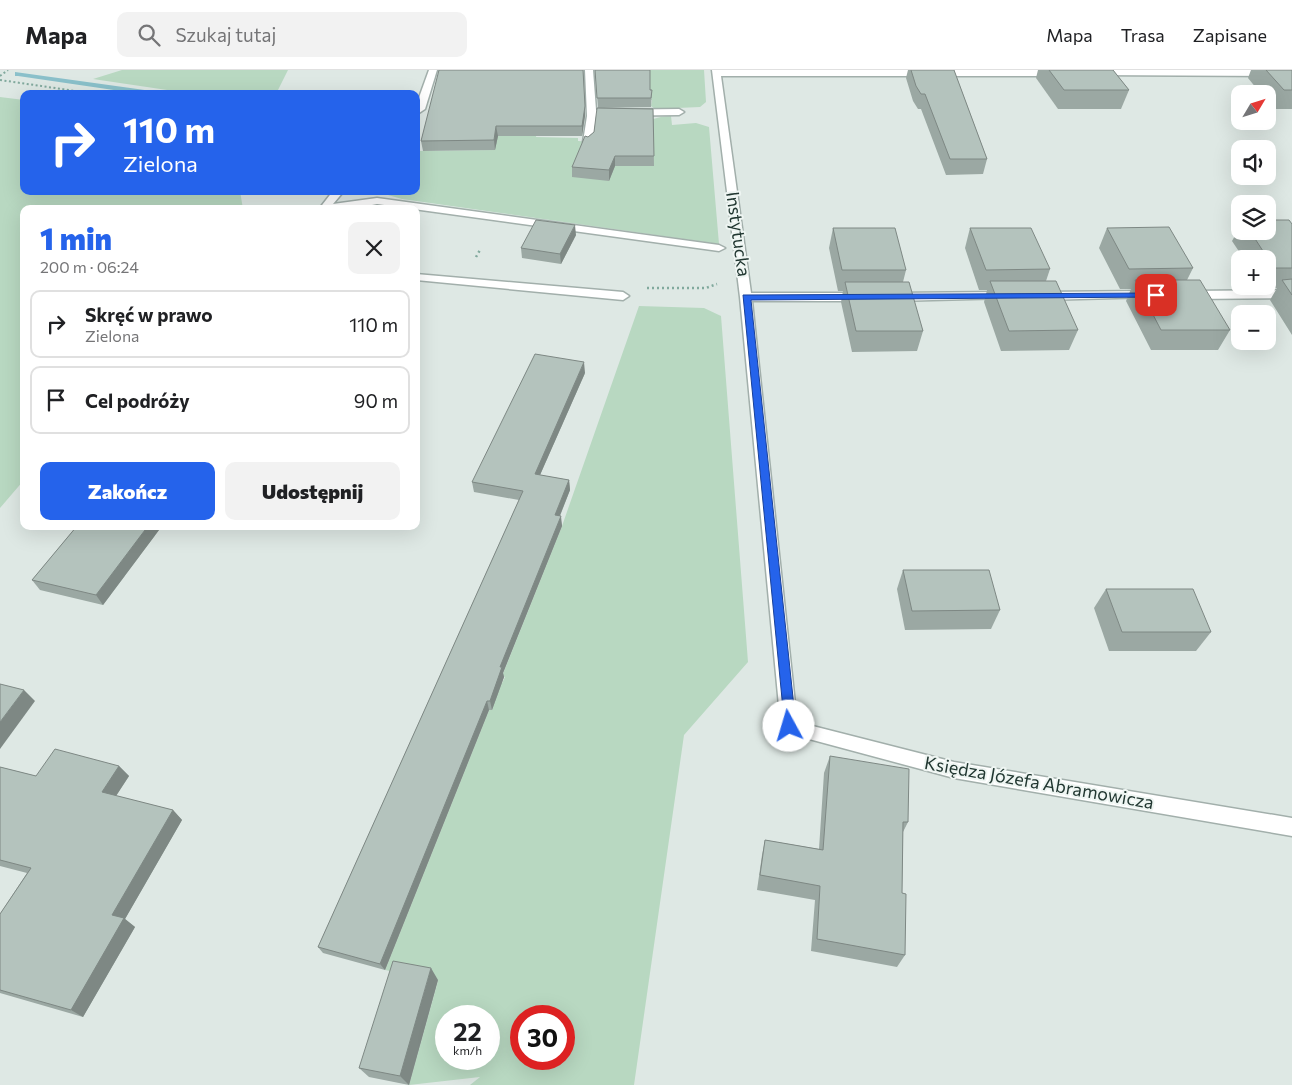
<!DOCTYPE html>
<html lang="pl">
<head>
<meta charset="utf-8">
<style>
  body { margin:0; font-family:Commissioner,sans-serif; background:#f2f2f2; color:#202124; height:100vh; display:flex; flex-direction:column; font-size:19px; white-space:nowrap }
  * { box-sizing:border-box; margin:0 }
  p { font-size:16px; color:#757577 }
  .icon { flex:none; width:28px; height:28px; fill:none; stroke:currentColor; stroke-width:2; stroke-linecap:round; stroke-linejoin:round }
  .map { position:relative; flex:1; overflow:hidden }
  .sheet { position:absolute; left:20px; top:135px; width:400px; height:325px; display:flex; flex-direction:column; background:#fff; border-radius:10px; box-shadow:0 5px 20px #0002 }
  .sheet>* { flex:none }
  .banner { position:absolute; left:20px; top:20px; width:400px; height:105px; border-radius:10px; box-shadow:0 5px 20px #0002; background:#2563eb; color:#fff; overflow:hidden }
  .needle { width:32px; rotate:52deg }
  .controls { position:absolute; left:1231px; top:15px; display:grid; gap:10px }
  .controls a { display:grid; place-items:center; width:45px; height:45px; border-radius:10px; background:#fff; box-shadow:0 5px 20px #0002; font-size:25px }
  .speed { position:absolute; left:435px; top:935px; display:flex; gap:10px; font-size:25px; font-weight:700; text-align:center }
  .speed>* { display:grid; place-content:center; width:65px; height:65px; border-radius:50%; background:#fff; box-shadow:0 5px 20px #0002; line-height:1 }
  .speed small { font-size:12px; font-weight:400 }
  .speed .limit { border:8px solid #d22; background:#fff; color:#111 }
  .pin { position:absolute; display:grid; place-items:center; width:42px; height:42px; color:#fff; margin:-21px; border-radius:10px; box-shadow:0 2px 8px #0006 }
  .me { position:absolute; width:55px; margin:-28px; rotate:354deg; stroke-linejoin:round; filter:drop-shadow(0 0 4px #0008) }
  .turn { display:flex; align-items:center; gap:18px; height:105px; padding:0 20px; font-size:22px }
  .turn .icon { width:65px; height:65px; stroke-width:2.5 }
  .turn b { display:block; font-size:35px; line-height:42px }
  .round { display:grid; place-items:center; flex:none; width:52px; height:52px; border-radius:10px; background:#f2f2f2 }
  .overview { display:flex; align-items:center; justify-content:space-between; height:85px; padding:0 20px }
  h1 { font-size:30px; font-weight:800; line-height:38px; color:#2563eb }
  .button { display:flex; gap:10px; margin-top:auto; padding:10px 20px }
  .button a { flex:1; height:58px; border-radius:10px; background:#2563eb; color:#fff; font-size:20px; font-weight:800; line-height:58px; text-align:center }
  .button a+a { background:#f2f2f2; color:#202124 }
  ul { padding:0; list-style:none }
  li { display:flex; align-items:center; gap:15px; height:68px; margin:0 10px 8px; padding:0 10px; border:2px solid #e0e0e0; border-radius:10px }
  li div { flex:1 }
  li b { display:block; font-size:19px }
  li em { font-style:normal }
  header { display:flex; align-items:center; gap:30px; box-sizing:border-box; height:70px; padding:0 25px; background:#fff; border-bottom:1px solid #e0e0e0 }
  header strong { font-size:24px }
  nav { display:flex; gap:28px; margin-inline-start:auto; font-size:18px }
  .search { width:350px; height:45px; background:#f2f2f2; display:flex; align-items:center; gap:12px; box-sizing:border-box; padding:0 18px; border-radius:10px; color:#757577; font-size:19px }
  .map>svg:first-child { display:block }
  .green { fill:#b8d8c1; fill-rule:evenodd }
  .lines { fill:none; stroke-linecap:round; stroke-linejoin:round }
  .stream { fill:#8ac0ca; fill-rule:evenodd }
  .minor-casing { stroke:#a2afab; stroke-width:3 }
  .path-far1 { stroke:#81a99d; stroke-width:2; stroke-dasharray:2 2.5; stroke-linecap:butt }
  .path { stroke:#81a99d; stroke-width:2.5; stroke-dasharray:2 3; stroke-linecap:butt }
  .minor { fill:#fff; fill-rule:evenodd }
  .wall { fill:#9ba8a3 }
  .shaded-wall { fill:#7e8884 }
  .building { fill:#b4c3bd; stroke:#7e8884 }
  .route { fill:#2563eb; stroke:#184099 }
  .labels { text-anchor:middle; stroke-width:4; stroke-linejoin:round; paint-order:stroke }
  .street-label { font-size:18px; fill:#213731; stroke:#eef5f2 }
</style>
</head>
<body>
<header>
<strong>Mapa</strong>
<div class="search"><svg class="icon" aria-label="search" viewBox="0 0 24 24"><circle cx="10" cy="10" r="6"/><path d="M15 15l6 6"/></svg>Szukaj tutaj</div>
<nav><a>Mapa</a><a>Trasa</a><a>Zapisane</a></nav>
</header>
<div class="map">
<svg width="1292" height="1015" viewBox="0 0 1292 1015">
  <rect width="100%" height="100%" fill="#dee8e4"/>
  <!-- green -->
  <g class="green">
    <path d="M 122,0 L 288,0 L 276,24 L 194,24 L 93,9 Z"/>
    <path d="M 449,0 L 540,31 L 536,67 L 578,68 L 578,71 C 586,71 598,73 606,71 C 629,65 646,46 671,46 L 672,55 L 696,53 L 709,57 L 719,174 L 402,129 L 374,121 L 416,121 L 416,81 L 495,80 Z"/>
    <path d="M 648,0 L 704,0 L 706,32 L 700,37 L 655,39 L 651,36 L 652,30 L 647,29 Z"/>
    <path d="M 0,27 L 24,30 L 24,121 L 240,121 L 243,139 L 24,139 L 24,410 L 0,438 Z"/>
    <path d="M 639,236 L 704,238 L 721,246 L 748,592 L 684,665 L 634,1015 L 470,1015 L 480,1007 L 409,1015 L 438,911 L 385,900 L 489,640 L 492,640 L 500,613 L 502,613 L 505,607 L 502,606 L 562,456 ZM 446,946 L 489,946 L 489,989 L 446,989 ZM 521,946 L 564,946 L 564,989 L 521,989 Z"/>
  </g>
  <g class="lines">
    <!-- stream -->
    <path class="stream" d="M 15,2 L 159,22 L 163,24 L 141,24 L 18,6 L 15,6 Z"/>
    <defs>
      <g id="minor">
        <path d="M 429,0 L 437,0 L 425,39 L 416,45 L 416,36 Z"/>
        <path d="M 585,0 L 593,0 L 596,40 L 679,39 L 684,42 L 679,45 L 596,46 L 593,72 L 588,75 L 585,74 L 583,72 L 587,46 Z"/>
        <path d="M 712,0 L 1058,0 L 1062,3 L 1058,6 L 721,6 L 751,223 L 863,223 L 869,227 L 863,231 L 752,231 L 797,652 L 954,692 L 1292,748 L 1292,766 L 954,708 L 783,662 L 781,657 L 740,227 Z"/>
        <path d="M 1096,0 L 1292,0 L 1292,6 L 1093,5 L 1093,1 Z"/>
        <path d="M 333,121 L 344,121 L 333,134 L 377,128 L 719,175 L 725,178 L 719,181 L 377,134 L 352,139 L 319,139 Z"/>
        <path d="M 416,204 L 623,222 L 629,226 L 623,230 L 416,210 Z"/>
        <path d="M 1292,220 L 1292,228 L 1189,229 L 1183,225 L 1189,221 Z"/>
        <path d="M 1148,221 L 1152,223 L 1154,225 L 1152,227 L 1044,230 L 1038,226 L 1044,222 Z"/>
        <path d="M 1006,222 L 1010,224 L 1012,226 L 1010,228 L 894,231 L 888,227 L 894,223 Z"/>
      </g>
    </defs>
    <!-- minor casing -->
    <use href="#minor" class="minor-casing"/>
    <!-- path-far1 -->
    <g class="path-far1">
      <path d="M 0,6 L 8,0"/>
      <path d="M 0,10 L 96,24"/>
    </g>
    <!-- path -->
    <g class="path">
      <path d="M 476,187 L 480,180"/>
      <path d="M 647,218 L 706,218 L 717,214"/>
    </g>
    <!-- minor -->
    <use href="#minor" class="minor"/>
  </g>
  <!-- wall -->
  <g class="wall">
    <path d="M 583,0 L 585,46 L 582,66 L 498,66 L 495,80 L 423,81 L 421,71 Z"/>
    <path d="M 595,0 L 652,20 L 651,37 L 604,38 L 653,39 L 654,96 L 615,96 L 609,111 L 572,107 L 572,97 L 588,67 L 594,62 L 598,38 Z"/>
    <path d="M 908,0 L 954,0 L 987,89 L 983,104 L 946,105 L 921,39 L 918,39 L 913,31 L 906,8 Z"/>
    <path d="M 1038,0 L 1113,0 L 1129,20 L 1121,39 L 1058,39 L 1036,8 Z"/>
    <path d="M 1251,0 L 1292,0 L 1292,39 L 1274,39 L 1268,31 L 1268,24 L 1261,24 L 1248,8 Z"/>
    <path d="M 1292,154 L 1292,265 L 1270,230 L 1277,218 L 1262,218 L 1261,216 L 1268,216 L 1268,189 L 1244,189 L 1232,171 L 1240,157 L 1240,161 L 1268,161 Z"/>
    <path d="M 833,158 L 906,200 L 903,212 L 923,261 L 917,281 L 852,282 L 841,232 L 843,221 L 838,221 L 829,178 Z"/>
    <path d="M 970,158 L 1050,199 L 1046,211 L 1078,260 L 1069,280 L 1001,281 L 984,232 L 987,220 L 979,220 L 965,178 Z"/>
    <path d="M 1107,158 L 1193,198 L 1187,210 L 1230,260 L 1218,280 L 1151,280 L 1126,231 L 1131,219 L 1120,219 L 1099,178 Z"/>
    <path d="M 576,165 L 561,194 L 522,188 L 521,178 Z"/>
    <path d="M 585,303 L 540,405 L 569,410 L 570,420 L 560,446 L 562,456 L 503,603 L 504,607 L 492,640 L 489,640 L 385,900 L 323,883 L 318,877 L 519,430 L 474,422 L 472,412 Z"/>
    <path d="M 77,456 L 162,456 L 103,535 L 40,520 L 32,510 Z"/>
    <path d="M 903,500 L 1000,540 L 991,559 L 905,560 L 897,519 Z"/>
    <path d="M 1106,519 L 1211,562 L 1196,581 L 1109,581 L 1094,538 Z"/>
    <path d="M 830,686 L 908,752 L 903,762 L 902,823 L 905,885 L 897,897 L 811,881 L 815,830 L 757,820 L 762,785 L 765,770 L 819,779 L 824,703 Z"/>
    <path d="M 119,696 L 129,706 L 116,726 L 173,740 L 182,750 L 125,849 L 135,857 L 83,947 L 0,923 L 0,844 L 27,803 L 0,796 L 0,697 L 36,706 Z"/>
    <path d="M 438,910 L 409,1015 L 369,1007 L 359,998 Z"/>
  </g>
  <!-- shaded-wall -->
  <g class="shaded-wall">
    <path d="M 583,0 L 585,46 L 582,66 L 582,56 Z"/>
    <path d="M 496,56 L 498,66 L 495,80 L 494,70 Z"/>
    <path d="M 615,86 L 615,96 L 609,111 L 609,100 Z"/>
    <path d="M 575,155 L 576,165 L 561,194 L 560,184 Z"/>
    <path d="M 584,292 L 585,303 L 536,414 L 535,404 Z"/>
    <path d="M 569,410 L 570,420 L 556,455 L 555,445 Z"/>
    <path d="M 561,446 L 562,456 L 503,603 L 504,607 L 492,640 L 490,631 L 500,597 Z"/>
    <path d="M 148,456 L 162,456 L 103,535 L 96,525 Z"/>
    <path d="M 24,620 L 35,631 L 0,679 L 0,652 Z"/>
    <path d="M 487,631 L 489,640 L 385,900 L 380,894 Z"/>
    <path d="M 119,696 L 129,706 L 112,732 L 102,722 Z"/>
    <path d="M 173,740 L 182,750 L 125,849 L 135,857 L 83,947 L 71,940 L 112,845 Z"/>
    <path d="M 431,898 L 438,910 L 409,1015 L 400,1006 Z"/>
  </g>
  <!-- building -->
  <g class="building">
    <path d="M 439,0 L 583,0 L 585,36 L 582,56 L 496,56 L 494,70 L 421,71 Z"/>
    <path d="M 595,0 L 650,0 L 650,20 L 652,20 L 651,28 L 597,28 Z"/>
    <path d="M 911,0 L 954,0 L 987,89 L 950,89 L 925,24 L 921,24 L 916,16 Z"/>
    <path d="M 1049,0 L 1113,0 L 1129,20 L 1064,20 Z"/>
    <path d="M 1266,0 L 1292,0 L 1292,20 L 1284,20 Z"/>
    <path d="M 597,38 L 653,39 L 654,86 L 615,86 L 609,100 L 572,97 L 585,66 L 588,67 L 594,62 Z"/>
    <path d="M 536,150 L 575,155 L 560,184 L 521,178 Z"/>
    <path d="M 1268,150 L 1289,150 L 1292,154 L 1292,198 L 1274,198 L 1250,161 L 1268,161 Z"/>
    <path d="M 1169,157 L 1193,198 L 1129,199 L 1107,158 Z"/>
    <path d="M 833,158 L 895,158 L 906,200 L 842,200 Z"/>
    <path d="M 970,158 L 1031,158 L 1050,199 L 986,200 Z"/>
    <path d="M 1292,209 L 1292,225 L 1282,210 Z"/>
    <path d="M 1135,210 L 1200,210 L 1230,260 L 1161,260 Z"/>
    <path d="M 990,211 L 1056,211 L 1078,260 L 1009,261 Z"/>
    <path d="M 845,212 L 909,212 L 923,261 L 856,261 Z"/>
    <path d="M 535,284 L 584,292 L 535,404 L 569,410 L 555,445 L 561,446 L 500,597 L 502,597 L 490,631 L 487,631 L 380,894 L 318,877 L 523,421 L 472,412 Z"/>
    <path d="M 77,456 L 148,456 L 96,525 L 32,510 Z"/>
    <path d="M 903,500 L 989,500 L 1000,540 L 912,541 Z"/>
    <path d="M 1106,519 L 1193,519 L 1211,562 L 1122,562 Z"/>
    <path d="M 0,614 L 24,620 L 0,652 Z"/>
    <path d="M 55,679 L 119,696 L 102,722 L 173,740 L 112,845 L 124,848 L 71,940 L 0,920 L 0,844 L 31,798 L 0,790 L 0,697 L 36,706 Z"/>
    <path d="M 830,686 L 909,699 L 908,752 L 903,752 L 902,823 L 906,824 L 905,885 L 817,869 L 820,816 L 760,805 L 765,770 L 823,780 Z"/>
    <path d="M 393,891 L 431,898 L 400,1006 L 359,998 Z"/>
  </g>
  <!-- route -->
  <path class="route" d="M 1156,223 L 1159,223 L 1159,227 L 751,230 L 796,656 L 794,660 L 789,662 L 785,660 L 743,225 Z"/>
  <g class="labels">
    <!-- street labels -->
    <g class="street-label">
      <text transform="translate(738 164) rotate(82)" y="6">Instytucka</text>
      <text transform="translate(1039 713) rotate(10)" y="6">Księdza Józefa Abramowicza</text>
    </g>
  </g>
</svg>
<div class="controls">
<a><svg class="needle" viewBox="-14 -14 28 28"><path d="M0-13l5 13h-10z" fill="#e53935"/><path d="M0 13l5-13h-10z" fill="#757577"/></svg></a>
<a><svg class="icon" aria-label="sound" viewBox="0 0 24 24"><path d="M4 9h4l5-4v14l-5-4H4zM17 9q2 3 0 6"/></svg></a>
<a><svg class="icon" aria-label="layers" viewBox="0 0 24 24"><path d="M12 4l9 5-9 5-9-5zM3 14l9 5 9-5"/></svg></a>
<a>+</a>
<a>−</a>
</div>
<div class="speed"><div>22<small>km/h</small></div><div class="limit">30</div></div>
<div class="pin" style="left:1156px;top:225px;background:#d93025"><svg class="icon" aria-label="arrive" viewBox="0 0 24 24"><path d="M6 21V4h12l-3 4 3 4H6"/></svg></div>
<svg class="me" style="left:789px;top:656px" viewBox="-20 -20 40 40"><circle r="19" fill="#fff"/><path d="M0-13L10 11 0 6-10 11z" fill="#2563eb"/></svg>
<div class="banner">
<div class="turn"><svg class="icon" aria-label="right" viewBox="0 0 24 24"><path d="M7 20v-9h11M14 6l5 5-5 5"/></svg><div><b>110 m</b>Zielona</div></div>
</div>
<section class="sheet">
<div class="overview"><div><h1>1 min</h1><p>200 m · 06:24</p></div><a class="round"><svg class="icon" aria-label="close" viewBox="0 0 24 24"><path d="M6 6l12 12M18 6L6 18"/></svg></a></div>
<ul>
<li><svg class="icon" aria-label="right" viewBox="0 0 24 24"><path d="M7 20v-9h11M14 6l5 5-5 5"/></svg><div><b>Skręć w prawo</b><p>Zielona</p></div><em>110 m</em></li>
<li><svg class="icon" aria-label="arrive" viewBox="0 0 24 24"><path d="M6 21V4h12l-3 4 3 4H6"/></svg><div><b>Cel podróży</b></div><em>90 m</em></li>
</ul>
<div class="button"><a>Zakończ</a><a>Udostępnij</a></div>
</section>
</div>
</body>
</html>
